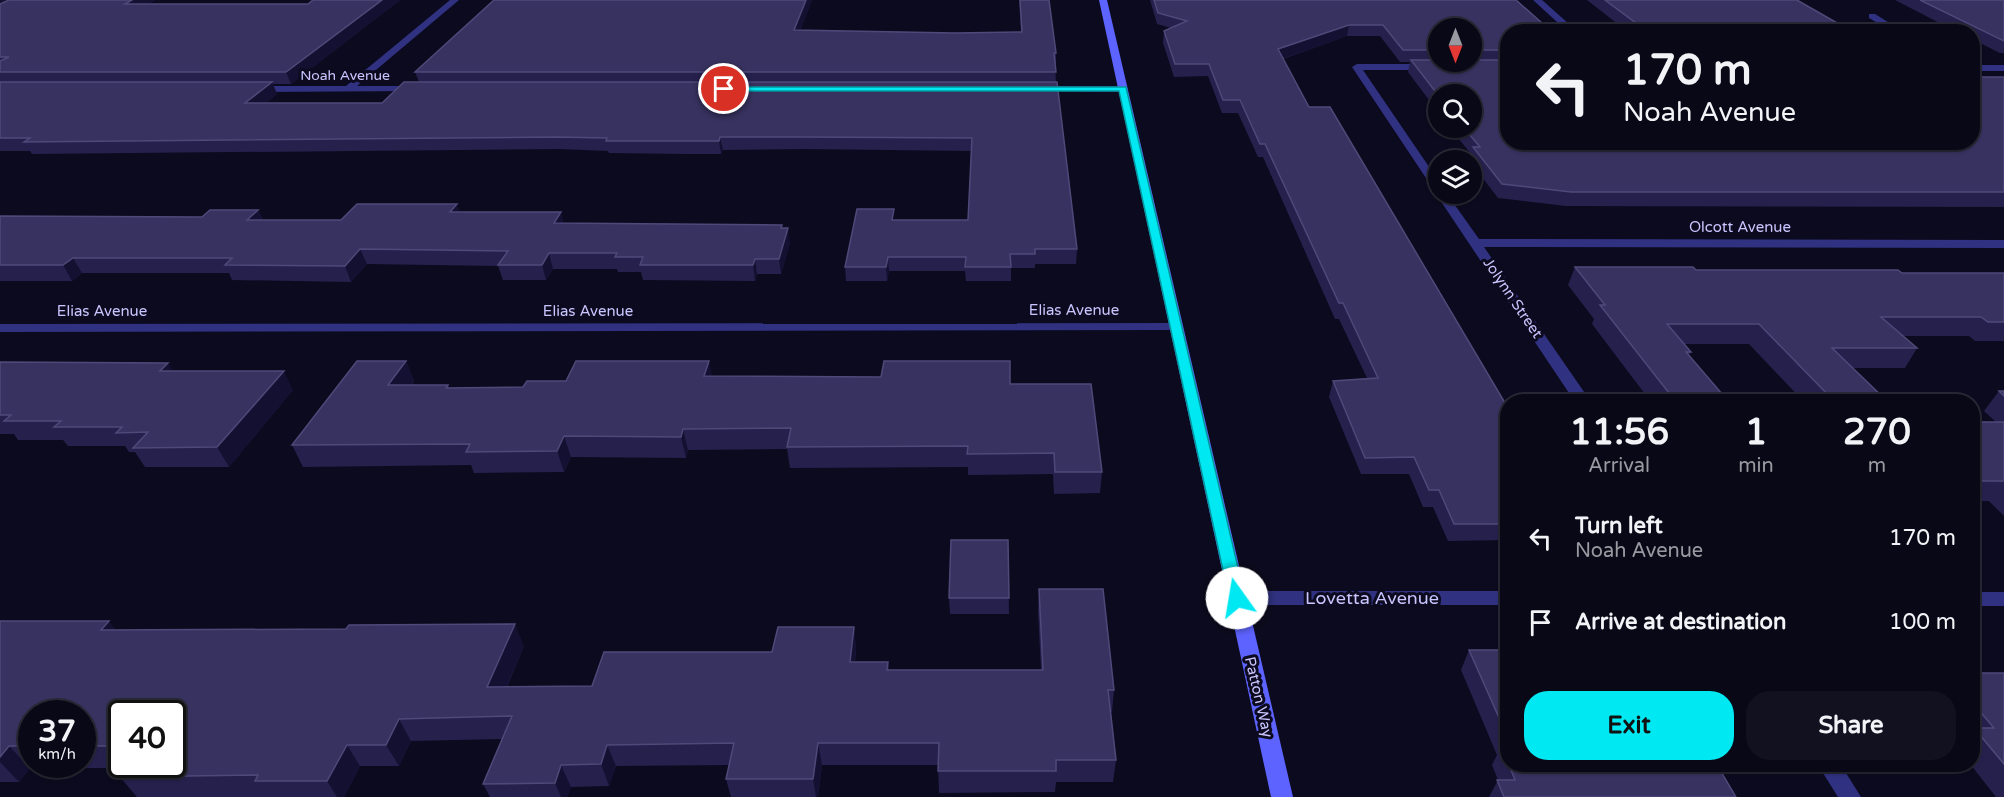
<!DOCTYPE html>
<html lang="en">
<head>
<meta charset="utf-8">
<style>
  body { margin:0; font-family:"Varela Round",sans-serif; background:#12111f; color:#f1f3f6; height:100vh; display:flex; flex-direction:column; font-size:22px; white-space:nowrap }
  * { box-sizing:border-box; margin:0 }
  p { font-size:20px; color:#999aa1 }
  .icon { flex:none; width:33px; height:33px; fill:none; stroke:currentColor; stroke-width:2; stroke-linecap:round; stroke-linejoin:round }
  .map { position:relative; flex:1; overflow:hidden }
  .panel { position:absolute; left:1500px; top:394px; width:480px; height:378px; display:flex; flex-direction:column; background:#090816; border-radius:24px; box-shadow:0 2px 4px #0004,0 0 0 2px #292935 }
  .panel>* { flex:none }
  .hud { position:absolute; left:1500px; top:24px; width:480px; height:126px; border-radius:24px; box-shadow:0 2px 4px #0004,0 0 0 2px #292935; background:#090816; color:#f1f3f6; overflow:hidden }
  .needle { width:39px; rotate:180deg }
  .tools { position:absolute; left:1428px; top:18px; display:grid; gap:12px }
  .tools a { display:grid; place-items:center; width:54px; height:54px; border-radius:50%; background:#090816; box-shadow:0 2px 4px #0004,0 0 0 2px #292935; font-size:30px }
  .speed { position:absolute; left:18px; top:700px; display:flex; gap:12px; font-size:30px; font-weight:700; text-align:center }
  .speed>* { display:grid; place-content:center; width:78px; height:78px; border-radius:50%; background:#090816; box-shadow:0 2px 4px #0004,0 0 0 2px #292935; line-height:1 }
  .speed small { font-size:15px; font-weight:400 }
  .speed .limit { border:3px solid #111; border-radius:9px; background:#fff; color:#111 }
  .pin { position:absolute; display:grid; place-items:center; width:51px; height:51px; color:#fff; margin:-26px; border:3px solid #fff; border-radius:50%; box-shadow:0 2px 6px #0007 }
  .me { position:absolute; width:66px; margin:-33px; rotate:347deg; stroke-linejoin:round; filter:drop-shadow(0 0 4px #0008) }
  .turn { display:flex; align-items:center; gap:21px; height:126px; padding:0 24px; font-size:27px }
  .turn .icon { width:78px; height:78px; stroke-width:2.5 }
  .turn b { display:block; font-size:42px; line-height:51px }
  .eta { display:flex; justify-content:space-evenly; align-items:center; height:102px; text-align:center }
  .eta b { font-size:36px; font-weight:700; line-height:42px }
  .primary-button { display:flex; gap:12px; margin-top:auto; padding:12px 24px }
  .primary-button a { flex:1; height:69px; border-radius:24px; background:#00e8f1; color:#111; font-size:24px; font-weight:700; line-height:69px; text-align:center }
  .primary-button a+a { background:#12111f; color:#f1f3f6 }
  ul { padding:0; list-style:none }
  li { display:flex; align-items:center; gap:18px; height:84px; padding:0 24px }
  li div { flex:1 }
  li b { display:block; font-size:22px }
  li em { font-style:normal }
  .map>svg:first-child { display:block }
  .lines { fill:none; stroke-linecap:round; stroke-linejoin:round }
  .street { fill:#303281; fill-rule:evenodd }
  .secondary { fill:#5d63ff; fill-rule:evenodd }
  .wall { fill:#26204d; fill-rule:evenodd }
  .shaded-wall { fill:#141032 }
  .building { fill:#383260; stroke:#4e4979; stroke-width:1.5 }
  .route { fill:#00e8f1; stroke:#00979d; stroke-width:1.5 }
  .labels { text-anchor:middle; stroke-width:6; stroke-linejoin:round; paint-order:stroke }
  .far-street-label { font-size:14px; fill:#c9c6ff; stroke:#0c0a1e }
  .street-label { font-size:15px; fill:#c9c6ff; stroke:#0c0a1e }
  .near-street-label { font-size:18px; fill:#c9c6ff; stroke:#0c0a1e }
</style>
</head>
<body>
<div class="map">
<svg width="2004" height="797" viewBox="0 0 2004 797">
  <rect width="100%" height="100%" fill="#0c0a1e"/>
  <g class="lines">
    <!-- street -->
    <g class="street">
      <path d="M 450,0 L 459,0 L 357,86 L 418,86 L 423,89 L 421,91 L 256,92 L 251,89 L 256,86 L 346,86 Z"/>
      <path d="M 1533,0 L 1542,0 L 1578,32 L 1568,32 Z"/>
      <path d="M 1869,14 L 1875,14 L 1904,32 L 1893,32 L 1869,18 Z"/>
      <path d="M 1357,64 L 1429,64 L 1434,67 L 1429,70 L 1363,70 L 1438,180 L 1438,191 L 1434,190 L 1352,67 Z"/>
      <rect x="1972" y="65" width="32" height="6"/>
      <path d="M 1039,86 L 1123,86 L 1128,89 L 1123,92 L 1036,91 L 1034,89 Z"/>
      <path d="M 1438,192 L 1447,194 L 1479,239 L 2004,240 L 2004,248 L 1484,247 L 1591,402 L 1575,402 L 1436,194 Z"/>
      <path d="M 1176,323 L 1183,327 L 1181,330 L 0,332 L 0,324 Z"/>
      <path d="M 1237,591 L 1508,591 L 1508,605 L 1237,605 L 1230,603 L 1228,598 L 1230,593 Z"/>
      <rect x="1972" y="592" width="32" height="14"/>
      <path d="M 1818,765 L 1841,765 L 1861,797 L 1838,797 Z"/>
    </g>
    <!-- secondary -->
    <path class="secondary" d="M 1099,0 L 1107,0 L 1293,797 L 1271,797 Z"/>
  </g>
  <!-- wall -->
  <g class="wall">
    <path d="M 0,0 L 149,4 L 308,4 L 313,0 L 400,0 L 291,84 L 273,84 L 277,94 L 266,103 L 382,103 L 419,82 L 415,72 L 494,0 L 812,0 L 800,31 L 955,33 L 1021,32 L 1019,0 L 1049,0 L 1056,53 L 1056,64 L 1055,64 L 1056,82 L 1077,249 L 1076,264 L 1035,264 L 1035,268 L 1011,268 L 1011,281 L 966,281 L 965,271 L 889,271 L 887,281 L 846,281 L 845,267 L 895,220 L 968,220 L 971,151 L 804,149 L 723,150 L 721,154 L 686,154 L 609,153 L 608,151 L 559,149 L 32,154 L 30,151 L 0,151 Z"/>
    <path d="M 1150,0 L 1516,0 L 1508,32 L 1508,142 L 2004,77 L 2004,207 L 1566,206 L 1498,198 L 1472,164 L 1472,160 L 1469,160 L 1471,154 L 1450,128 L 1472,128 L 1438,94 L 1438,112 L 1408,72 L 1410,62 L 1400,62 L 1380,36 L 1347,36 L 1283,59 L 1309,107 L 1508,408 L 1508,540 L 1448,541 L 1433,507 L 1423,507 L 1409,474 L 1361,474 L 1329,397 L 1333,381 L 1367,378 L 1339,319 L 1335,319 L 1263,157 L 1258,157 L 1238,113 L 1222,113 L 1208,76 L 1174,77 L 1163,43 L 1164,31 L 1171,28 L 1157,24 ZM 1438,28 L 1472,28 L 1472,62 L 1438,62 Z"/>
    <path d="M 1587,0 L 1797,0 L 1853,32 L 1628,32 Z"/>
    <path d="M 1895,0 L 2004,0 L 2004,53 L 2000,53 L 1972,39 L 1972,32 L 1957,32 Z"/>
    <path d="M 258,210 L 263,220 L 341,220 L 460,212 L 564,223 L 782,228 L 790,243 L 781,274 L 757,274 L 755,281 L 643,280 L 641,272 L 618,272 L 617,269 L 553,269 L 546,280 L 503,280 L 498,266 L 367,264 L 351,282 L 232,280 L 229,273 L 82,273 L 72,281 L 0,281 L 0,216 L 202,217 Z"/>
    <path d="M 1575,267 L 1696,270 L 1902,273 L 2004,273 L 2004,341 L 1975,341 L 1969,336 L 1903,336 L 1917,348 L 1905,368 L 1853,368 L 1888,402 L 1804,402 L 1749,344 L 1684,344 L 1691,352 L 1689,355 L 1729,402 L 1651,402 L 1592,324 L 1594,319 L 1568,285 Z"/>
    <path d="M 406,361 L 414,381 L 412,385 L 448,385 L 449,388 L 523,387 L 566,381 L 712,376 L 1010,384 L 1102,472 L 1100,493 L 1054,494 L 1053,474 L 968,475 L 968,467 L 790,468 L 787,449 L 688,450 L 686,458 L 571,457 L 564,472 L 474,473 L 471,465 L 303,467 L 292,445 Z"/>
    <path d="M 0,362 L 173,371 L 293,390 L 229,467 L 145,467 L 135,452 L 129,452 L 125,446 L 68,446 L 63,440 L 18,440 L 14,434 L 0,434 Z"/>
    <path d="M 1999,391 L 2004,391 L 2004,516 L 1989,501 L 1972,501 L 1972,422 L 1996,422 L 1984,411 Z"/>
    <path d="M 1008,540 L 1009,614 L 950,614 L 949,598 Z"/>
    <path d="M 1039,589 L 1114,690 L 1112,712 L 1111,712 L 1116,760 L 1113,782 L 1056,782 L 1055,792 L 939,793 L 938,765 L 822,765 L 818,797 L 731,797 L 726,779 L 729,765 L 616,766 L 609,786 L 571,787 L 567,797 L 490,797 L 483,784 L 502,739 L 411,741 L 399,766 L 360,766 L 344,797 L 137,797 L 120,777 L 126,768 L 30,768 L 19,782 L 0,782 L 0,621 L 116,630 L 524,646 L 507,687 L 592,686 L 772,652 L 854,627 L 856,649 L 855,662 L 888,662 L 889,670 L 1041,670 L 1038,611 ZM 32,714 L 82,714 L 82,765 L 32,765 ZM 122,714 L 172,765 L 122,765 Z"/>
    <path d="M 1469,650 L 1508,650 L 1508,765 L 1717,765 L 1736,797 L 1489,797 L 1498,780 L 1492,765 L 1497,755 L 1461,670 Z"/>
    <path d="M 1972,673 L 2004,673 L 2004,797 L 1996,797 L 1971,765 L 1972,765 Z"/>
  </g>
  <!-- shaded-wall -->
  <g class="shaded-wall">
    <path d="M 0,0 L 16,0 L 0,8 Z"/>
    <path d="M 132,0 L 156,0 L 130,14 L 125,4 Z"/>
    <path d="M 382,0 L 400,0 L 291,84 L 286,72 Z"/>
    <path d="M 806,0 L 812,0 L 796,41 L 794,30 Z"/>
    <path d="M 1349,25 L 1347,36 L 1276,61 L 1278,49 Z"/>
    <path d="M 272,82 L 277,94 L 250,115 L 245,103 Z"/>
    <path d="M 720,137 L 723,150 L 721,154 L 719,141 Z"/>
    <path d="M 457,204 L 462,219 L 450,212 Z"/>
    <path d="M 258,210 L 265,225 L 247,220 Z"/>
    <path d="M 561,212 L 565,227 L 554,223 Z"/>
    <path d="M 788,228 L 790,243 L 781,274 L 779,259 Z"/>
    <path d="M 360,249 L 367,264 L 351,282 L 345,266 Z"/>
    <path d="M 549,253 L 553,269 L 546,280 L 542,265 Z"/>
    <path d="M 888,257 L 889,271 L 887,281 L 886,267 Z"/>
    <path d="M 73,258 L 82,273 L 72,281 L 63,265 Z"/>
    <path d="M 755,259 L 757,274 L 755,281 L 753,265 Z"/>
    <path d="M 406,361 L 414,381 L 397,406 L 388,385 Z"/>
    <path d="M 709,361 L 713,381 L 704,376 Z"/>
    <path d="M 168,363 L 179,382 L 160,371 Z"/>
    <path d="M 284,371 L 293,390 L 229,467 L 217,447 Z"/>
    <path d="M 683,429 L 688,450 L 686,458 L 681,437 Z"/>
    <path d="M 564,436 L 571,457 L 564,472 L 557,451 Z"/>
    <path d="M 109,621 L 125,643 L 101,630 Z"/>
    <path d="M 515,624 L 524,646 L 497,709 L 487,687 Z"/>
    <path d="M 854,627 L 856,649 L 853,684 L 850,662 Z"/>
    <path d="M 399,719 L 411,741 L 399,766 L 386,745 Z"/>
    <path d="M 818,743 L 822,765 L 818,797 L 816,797 L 813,779 Z"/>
    <path d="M 347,745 L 360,766 L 344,797 L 337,797 L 327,781 Z"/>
    <path d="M 607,745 L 616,766 L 609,786 L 601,764 Z"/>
    <path d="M 9,746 L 30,768 L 19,782 L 0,762 L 0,757 Z"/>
    <path d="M 561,765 L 571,787 L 567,797 L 561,797 L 555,783 Z"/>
  </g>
  <!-- building -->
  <g class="building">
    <path d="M 9,0 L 132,0 L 125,4 L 308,4 L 313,0 L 382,0 L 286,72 L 0,72 L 0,61 L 9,57 L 0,57 L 0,4 Z"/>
    <path d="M 494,0 L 806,0 L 794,30 L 955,33 L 1022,32 L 1020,0 L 1049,0 L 1056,53 L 1054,53 L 1056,72 L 415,72 Z"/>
    <path d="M 1154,0 L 1516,0 L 1552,32 L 1508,32 L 1508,50 L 1472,50 L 1472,28 L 1438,28 L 1438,50 L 1403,50 L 1383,25 L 1349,25 L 1278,49 L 1309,107 L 1330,107 L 1508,408 L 1508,524 L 1454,524 L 1439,490 L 1429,490 L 1414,457 L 1365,458 L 1333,381 L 1378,378 L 1343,303 L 1339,303 L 1265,144 L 1260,144 L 1240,100 L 1223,100 L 1209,64 L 1175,64 L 1164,31 L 1187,21 L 1158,13 Z"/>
    <path d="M 1605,0 L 1797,0 L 1853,32 L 1648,32 Z"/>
    <path d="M 1920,0 L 2004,0 L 2004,41 Z"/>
    <path d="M 1411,60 L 1438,60 L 1438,62 L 1472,62 L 1472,60 L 1508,60 L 1508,142 L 1972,142 L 1972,77 L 2004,77 L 2004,192 L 1571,192 L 1502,184 L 1473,147 L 1480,147 L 1464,128 L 1472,128 L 1472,94 L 1438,95 Z"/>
    <path d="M 0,82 L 272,82 L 245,103 L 382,103 L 404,82 L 1057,82 L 1077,249 L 1035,249 L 1035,254 L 1010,254 L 1011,267 L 965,267 L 966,257 L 888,257 L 886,267 L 845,267 L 857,209 L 894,209 L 892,220 L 968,220 L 972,138 L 802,137 L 720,137 L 719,141 L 606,141 L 607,138 L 556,137 L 24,142 L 30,138 L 0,138 Z"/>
    <path d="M 357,204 L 457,204 L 450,212 L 561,212 L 554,223 L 782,225 L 781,228 L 788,228 L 779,259 L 755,259 L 753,265 L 640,265 L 643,257 L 615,257 L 617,253 L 549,253 L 542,265 L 498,265 L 508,251 L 360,249 L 345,266 L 225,265 L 232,258 L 73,258 L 63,265 L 0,265 L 0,216 L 202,217 L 210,210 L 258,210 L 247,220 L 341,220 Z"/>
    <path d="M 1575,267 L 1693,267 L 1696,270 L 1898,270 L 1902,273 L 2004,273 L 2004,322 L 1988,322 L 1981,317 L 1881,317 L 1917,348 L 1832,348 L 1888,402 L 1835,402 L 1759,324 L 1667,324 L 1691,352 L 1686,352 L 1729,402 L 1676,402 L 1600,305 L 1605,305 Z"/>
    <path d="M 357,361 L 406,361 L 388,385 L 448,385 L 446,388 L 523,387 L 527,381 L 566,381 L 576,361 L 709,361 L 704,376 L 881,377 L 884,361 L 1010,361 L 1010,384 L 1091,384 L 1102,472 L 1055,472 L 1054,453 L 967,454 L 968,446 L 787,447 L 791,428 L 683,429 L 681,437 L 564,436 L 557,451 L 466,452 L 470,444 L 292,445 Z"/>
    <path d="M 0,362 L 168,363 L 160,371 L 284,371 L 217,447 L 133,448 L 148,432 L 116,433 L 122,427 L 54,427 L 61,421 L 4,421 L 11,415 L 0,415 Z"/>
    <path d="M 1999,391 L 2004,391 L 2004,396 Z"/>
    <rect x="1972" y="422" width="32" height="59"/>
    <path d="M 951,540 L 1008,540 L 1009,598 L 949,598 Z"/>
    <path d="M 1039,589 L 1103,589 L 1114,690 L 1108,690 L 1116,760 L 1056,760 L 1056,771 L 938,771 L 939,743 L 818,743 L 813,779 L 726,779 L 734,743 L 607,745 L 601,764 L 561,765 L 555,783 L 483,784 L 512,716 L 399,719 L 386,745 L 347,745 L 327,781 L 255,781 L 258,775 L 120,777 L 128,765 L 172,765 L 172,714 L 122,714 L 122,746 L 82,746 L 82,714 L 32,714 L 32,746 L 9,746 L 0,757 L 0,621 L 109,621 L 101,630 L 346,629 L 349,625 L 515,624 L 487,687 L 592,686 L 604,652 L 772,652 L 778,627 L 854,627 L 850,662 L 888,662 L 887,670 L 1043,670 Z"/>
    <path d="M 1469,650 L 1508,650 L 1508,738 Z"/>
    <path d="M 1972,673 L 2004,673 L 2004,764 L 1974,728 L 1994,728 L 1972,702 Z"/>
    <path d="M 1501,746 L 1508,746 L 1508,761 Z"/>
    <path d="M 1509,765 L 1717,765 L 1736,797 L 1504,797 L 1497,780 L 1515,780 Z"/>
  </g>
  <!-- route -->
  <path class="route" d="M 721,87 L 1126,87 L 1245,598 L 1243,602 L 1231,602 L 1229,598 L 1119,91 L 724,91 Z"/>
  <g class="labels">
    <!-- far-street labels -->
    <g class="far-street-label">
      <text x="345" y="80">Noah Avenue</text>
    </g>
    <!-- street labels -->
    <g class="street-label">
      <text x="1740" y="232">Olcott Avenue</text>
      <text transform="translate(1513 298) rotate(56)" y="5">Jolynn Street</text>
      <text x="1074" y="315">Elias Avenue</text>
      <text x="102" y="316">Elias Avenue</text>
      <text x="588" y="316">Elias Avenue</text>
      <text transform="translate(1259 697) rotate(77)" y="5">Patton Way</text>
    </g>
    <!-- near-street labels -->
    <g class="near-street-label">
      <text x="1372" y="604">Lovetta Avenue</text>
    </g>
  </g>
</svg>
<div class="tools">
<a><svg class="needle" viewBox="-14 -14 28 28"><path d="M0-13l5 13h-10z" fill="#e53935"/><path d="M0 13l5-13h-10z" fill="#999aa1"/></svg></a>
<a><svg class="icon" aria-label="search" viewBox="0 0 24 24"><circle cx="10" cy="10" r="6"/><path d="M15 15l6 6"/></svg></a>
<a><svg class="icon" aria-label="layers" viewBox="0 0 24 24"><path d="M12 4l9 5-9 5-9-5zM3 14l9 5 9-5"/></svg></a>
</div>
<div class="speed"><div>37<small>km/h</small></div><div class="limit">40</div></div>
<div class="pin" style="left:724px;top:89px;background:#d93025"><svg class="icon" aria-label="arrive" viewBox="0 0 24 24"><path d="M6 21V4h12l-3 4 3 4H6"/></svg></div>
<svg class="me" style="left:1237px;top:598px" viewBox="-20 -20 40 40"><circle r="19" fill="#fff"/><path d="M0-13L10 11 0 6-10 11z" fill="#00e8f1"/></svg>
<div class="hud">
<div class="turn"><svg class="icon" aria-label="left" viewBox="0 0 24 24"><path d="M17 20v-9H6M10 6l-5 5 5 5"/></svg><div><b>170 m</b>Noah Avenue</div></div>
</div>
<section class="panel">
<div class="eta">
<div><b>11:56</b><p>Arrival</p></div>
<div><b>1</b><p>min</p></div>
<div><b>270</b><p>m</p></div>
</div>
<ul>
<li><svg class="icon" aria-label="left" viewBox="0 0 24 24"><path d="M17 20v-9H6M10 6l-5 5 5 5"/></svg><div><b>Turn left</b><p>Noah Avenue</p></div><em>170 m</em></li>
<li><svg class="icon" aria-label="arrive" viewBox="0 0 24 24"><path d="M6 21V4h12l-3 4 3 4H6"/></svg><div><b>Arrive at destination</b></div><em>100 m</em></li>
</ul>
<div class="primary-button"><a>Exit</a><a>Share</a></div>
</section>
</div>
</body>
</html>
